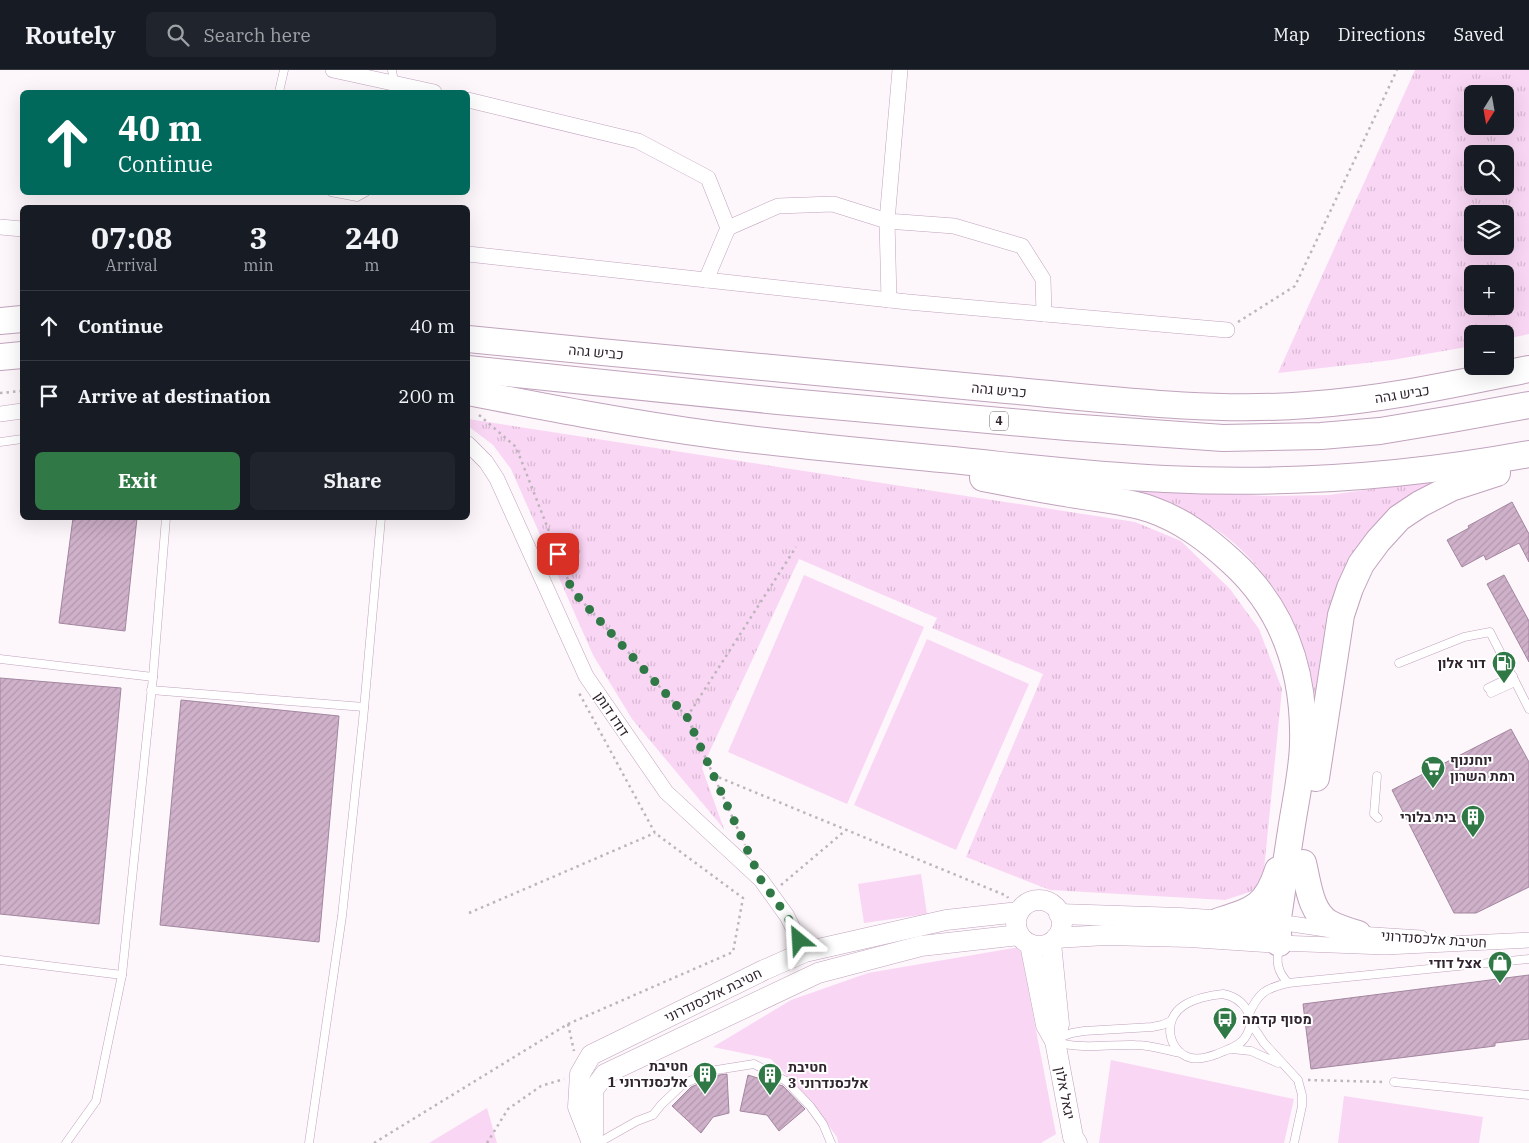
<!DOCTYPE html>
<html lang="en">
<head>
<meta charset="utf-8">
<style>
  body { margin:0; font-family:"IBM Plex Serif",Heebo,serif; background:#20242c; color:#f1f3f6; height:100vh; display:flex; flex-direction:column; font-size:19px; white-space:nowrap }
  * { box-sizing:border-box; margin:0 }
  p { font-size:16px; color:#9ea1a6 }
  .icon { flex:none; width:28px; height:28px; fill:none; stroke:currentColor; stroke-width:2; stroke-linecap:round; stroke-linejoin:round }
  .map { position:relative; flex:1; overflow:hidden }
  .sheet { position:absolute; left:20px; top:135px; width:450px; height:315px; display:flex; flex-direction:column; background:#171b24; border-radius:8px; box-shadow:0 5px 20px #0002 }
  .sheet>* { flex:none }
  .top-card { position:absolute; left:20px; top:20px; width:450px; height:105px; border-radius:8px; box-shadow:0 5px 20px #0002; background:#00695c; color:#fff; overflow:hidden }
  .needle { width:32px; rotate:191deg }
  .tools { position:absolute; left:1464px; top:15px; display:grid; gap:10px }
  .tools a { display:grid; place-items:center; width:50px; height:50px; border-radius:8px; background:#171b24; box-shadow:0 5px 20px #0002; font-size:25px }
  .pin { position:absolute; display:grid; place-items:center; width:42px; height:42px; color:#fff; margin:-21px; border-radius:10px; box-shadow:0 2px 8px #0006 }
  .me { position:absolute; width:55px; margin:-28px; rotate:333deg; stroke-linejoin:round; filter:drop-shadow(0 0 4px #0008) }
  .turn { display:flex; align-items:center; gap:18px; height:105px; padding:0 15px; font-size:22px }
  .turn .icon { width:65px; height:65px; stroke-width:2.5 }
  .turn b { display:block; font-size:35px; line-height:42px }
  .eta { display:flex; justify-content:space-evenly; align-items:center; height:85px; text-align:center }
  .eta b { font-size:30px; font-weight:700; line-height:35px }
  .primary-button { display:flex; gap:10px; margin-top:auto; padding:10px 15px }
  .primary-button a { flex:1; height:58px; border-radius:8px; background:#307946; color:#fff; font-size:20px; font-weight:700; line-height:58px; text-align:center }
  .primary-button a+a { background:#20242c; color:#f1f3f6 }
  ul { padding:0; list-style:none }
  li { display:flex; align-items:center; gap:15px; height:70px; padding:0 15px; border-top:1px solid #363941 }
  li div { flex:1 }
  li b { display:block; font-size:19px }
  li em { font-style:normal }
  header { display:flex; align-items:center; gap:30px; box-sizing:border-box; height:70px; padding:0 25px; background:#171b24; border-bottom:1px solid #363941 }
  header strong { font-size:24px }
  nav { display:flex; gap:28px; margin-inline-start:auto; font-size:18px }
  .search { width:350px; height:45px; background:#20242c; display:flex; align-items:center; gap:12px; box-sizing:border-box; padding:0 18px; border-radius:8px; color:#9ea1a6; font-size:19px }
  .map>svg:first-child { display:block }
  .grass { fill:url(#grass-tufts); fill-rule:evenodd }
  .park { fill:#fad6f5 }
  .building { fill:url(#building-hatch); stroke:#a2869e }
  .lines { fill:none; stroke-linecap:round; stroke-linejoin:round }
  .lane-casing { stroke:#c0a3bc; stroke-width:9 }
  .street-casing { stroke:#c0a3bc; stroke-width:16 }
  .secondary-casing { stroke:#c0a3bc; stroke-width:21 }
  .highway-casing { stroke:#c0a3bc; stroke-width:28 }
  .path { stroke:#beb5bc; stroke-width:2.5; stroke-dasharray:2.5 4; stroke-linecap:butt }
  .lane { stroke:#fff; stroke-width:8 }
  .street { stroke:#fff; stroke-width:15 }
  .secondary { stroke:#fff; stroke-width:20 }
  .highway { stroke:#fff; stroke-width:26 }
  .route { stroke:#307946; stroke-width:9; stroke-dasharray:0 16.2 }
  .labels { text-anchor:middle; stroke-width:4; stroke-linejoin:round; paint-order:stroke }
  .shield { fill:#fff; stroke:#6e666d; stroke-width:1 }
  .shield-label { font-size:12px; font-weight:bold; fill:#30242e }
  .street-label { font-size:14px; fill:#30242e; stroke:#fff }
  .poi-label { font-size:14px; font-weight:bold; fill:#30242e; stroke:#fff; text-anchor:end }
</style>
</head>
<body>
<header>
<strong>Routely</strong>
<div class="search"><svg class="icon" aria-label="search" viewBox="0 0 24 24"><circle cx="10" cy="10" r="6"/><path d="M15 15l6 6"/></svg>Search here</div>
<nav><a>Map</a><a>Directions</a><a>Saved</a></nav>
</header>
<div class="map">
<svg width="1529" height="1073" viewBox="0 0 1529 1073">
  <defs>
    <pattern id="grass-tufts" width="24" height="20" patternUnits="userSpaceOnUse" patternTransform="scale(1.25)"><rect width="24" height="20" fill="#fad6f5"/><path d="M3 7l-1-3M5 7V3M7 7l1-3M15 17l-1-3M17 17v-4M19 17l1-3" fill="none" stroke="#d7b8d2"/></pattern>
    <pattern id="building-hatch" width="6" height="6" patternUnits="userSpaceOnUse" patternTransform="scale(1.25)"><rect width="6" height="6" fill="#cfb1ca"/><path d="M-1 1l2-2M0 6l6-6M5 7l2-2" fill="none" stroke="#b298ae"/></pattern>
  </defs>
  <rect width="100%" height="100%" fill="#fdf6fb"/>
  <!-- grass -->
  <g class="grass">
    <path d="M 1415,0 L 1529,0 L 1529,264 L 1505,269 L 1505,264 L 1472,264 L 1472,276 L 1392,290 L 1278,303 ZM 1472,24 L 1505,24 L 1505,56 L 1472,56 ZM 1472,84 L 1505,84 L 1505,116 L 1472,116 ZM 1472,144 L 1505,144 L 1505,176 L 1472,176 ZM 1472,204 L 1505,204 L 1505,236 L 1472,236 Z"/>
    <path d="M 468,349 L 1135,452 L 1181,471 L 1230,519 L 1259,559 L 1282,619 L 1264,800 L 1253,821 L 1225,830 L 1050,820 L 966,787 L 1043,604 L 932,558 L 937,548 L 799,489 L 702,698 L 724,759 L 632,649 L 593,585 L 511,399 L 493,375 L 468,356 Z"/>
    <path d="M 1451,408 L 1388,444 L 1316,629 C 1312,611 1309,591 1302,574 C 1287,530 1253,483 1214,458 C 1184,438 1148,429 1115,418 L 1268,426 L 1329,425 Z"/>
  </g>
  <!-- park -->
  <g class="park">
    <path d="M 804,505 L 924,557 L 847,734 L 728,682 Z"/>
    <path d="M 927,569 L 1029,614 L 956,780 L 854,735 Z"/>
    <path d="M 921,804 L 927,844 L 864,853 L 858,814 Z"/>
    <path d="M 1020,877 L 1056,1064 L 1041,1073 L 838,1073 L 837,1067 L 806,1026 L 771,989 L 713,977 L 791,930 L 868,903 Z"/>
    <path d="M 1111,990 L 1294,1029 L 1284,1073 L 1099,1073 Z"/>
    <path d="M 1344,1026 L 1483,1047 L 1479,1073 L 1338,1073 Z"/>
    <path d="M 487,1038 L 497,1073 L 429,1073 Z"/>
  </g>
  <!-- building -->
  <g class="building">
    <path d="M 1512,432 L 1529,464 L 1529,492 L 1519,473 L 1486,490 L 1484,485 L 1462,497 L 1447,470 L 1469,458 L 1468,456 Z"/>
    <path d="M 73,448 L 137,448 L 125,561 L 59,553 Z"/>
    <path d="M 1504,505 L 1529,551 L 1529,592 L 1487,514 Z"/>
    <path d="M 0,608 L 121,618 L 99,854 L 0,844 Z"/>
    <path d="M 181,630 L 339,646 L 319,872 L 160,855 Z"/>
    <path d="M 1511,659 L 1529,692 L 1529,817 L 1476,843 L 1454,843 L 1392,720 Z"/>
    <path d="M 1529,905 L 1529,969 L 1495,973 L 1495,976 L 1311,999 L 1303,934 Z"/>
    <path d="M 727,1004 L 729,1043 L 713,1047 L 701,1063 L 672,1036 L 691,1017 L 719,1005 Z"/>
    <path d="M 748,1005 L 783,1016 L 805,1039 L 779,1061 L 767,1045 L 740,1041 Z"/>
  </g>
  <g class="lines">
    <defs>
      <g id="lane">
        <path d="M 392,0 L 394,13 L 394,22"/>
        <path d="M 279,22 L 284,0"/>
        <path d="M 331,122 L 357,127 L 366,122"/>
        <path d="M 0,372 L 22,369"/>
        <path d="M 0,589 L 153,607"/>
        <path d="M 1399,593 L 1464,567 L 1490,562 L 1529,639"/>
        <path d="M 1488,618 L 1513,606"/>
        <path d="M 151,620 L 364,637"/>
        <path d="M 1491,623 L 1515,612"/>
        <path d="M 1377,706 L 1374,744 L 1378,748"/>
        <path d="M 1279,876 C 1276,892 1277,901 1288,913"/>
        <path d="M 0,890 L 122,905 L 96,1031 L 66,1073"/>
        <path d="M 122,905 L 153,607 L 166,448"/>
        <path d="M 1223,924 C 1244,928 1259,949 1244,969 C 1238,977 1226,980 1217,984 C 1209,987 1200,990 1191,988 C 1168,982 1162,950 1183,936 C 1193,929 1210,925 1223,924 Z"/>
        <path d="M 1249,944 C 1258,923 1266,918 1288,913 L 1529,889"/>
        <path d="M 1250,952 L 1264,973 L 1298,1010 L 1302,1025 L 1302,1036 L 1294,1073"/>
        <path d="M 1058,968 L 1072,963 L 1084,961 L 1152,957 L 1162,955 L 1171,951"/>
        <path d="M 1057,972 C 1083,980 1108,974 1135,975 C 1150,975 1166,980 1181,983"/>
        <path d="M 1232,979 L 1251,981 L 1278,993"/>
        <path d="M 1394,1012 L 1529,1025"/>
        <path d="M 309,1073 L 342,846 L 363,650 L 381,448"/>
        <path d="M 598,1073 L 637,1051 L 653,1045 L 661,1035 L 683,1014 L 716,1000 L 754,994 L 786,1011 L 810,1036 L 823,1054 L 831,1073"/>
      </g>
      <g id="street">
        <path d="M 333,0 L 434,22"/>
        <path d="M 900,0 L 887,151 L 954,156 L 1022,176 L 1043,209 L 1044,244"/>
        <path d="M 468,30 L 638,71 L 708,108 L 728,158 L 706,210"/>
        <path d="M 0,157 L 22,159"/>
        <path d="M 728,158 L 778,136 L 833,134 L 887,151 L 889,230"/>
        <path d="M 468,184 L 908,232 L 1227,260"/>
        <path d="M 0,344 L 22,341"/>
        <path d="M 468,374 L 486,392 L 497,409 L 586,606 L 666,722 L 761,810 L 787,846 L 805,882"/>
        <path d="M 1277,854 L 1292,854 L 1358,864 L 1421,868"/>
        <path d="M 1279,873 L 1385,877 L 1529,870"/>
      </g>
      <g id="secondary">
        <circle cx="1039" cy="853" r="23"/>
        <path d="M 1059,844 L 1180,848 L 1277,854"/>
        <path d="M 1056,868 L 1105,865 L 1190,867 L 1279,873"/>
        <path d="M 1051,873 L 1059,954 L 1055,971"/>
        <path d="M 1030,874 L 1046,955 L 1055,971 L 1073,1067 L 1077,1073"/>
        <path d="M 593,1064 L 593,1020 L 605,1004 L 818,903 L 921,876 L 1019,865"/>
        <path d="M 592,1073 L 578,1037 L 580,1004 L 591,985 L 764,900 L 805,882 L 946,850 L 1019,842"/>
      </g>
      <g id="highway">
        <path d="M 0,251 L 22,249"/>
        <path d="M 468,269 C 644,286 820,304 996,319 C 1099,328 1203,343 1307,335 C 1382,330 1455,314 1529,299"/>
        <path d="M 0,287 L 22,285"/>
        <path d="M 468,299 L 778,331 L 1067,357 L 1223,368 L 1321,366 L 1380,361 L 1452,349 L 1529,335"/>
        <path d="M 468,322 C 550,338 633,354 716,365 C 798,376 880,383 962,391 C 1030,398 1097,406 1165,409 C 1287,415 1410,406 1529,384"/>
        <path d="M 983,408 C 1014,414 1045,420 1076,425 C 1100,429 1126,431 1150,439 C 1182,450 1207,469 1232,492 C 1285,540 1305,604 1303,675 C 1302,704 1295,733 1291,761 C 1286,792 1282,823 1277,854 L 1279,873"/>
        <path d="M 1316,708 L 1341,545 L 1350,518 L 1361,494 L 1378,471 L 1399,448 L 1420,434 L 1451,418 L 1497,403"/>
        <path d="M 1303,793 C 1308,813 1310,842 1329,853 C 1338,858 1348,861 1358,864"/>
        <path d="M 1219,851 C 1254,840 1266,837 1278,800"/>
      </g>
    </defs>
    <!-- lane casing -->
    <use href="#lane" class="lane-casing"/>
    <!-- street casing -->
    <use href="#street" class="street-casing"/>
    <!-- secondary casing -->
    <use href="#secondary" class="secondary-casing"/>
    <!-- highway casing -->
    <use href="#highway" class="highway-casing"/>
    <!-- path -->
    <g class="path">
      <path d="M 1238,252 L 1295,216 L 1397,0"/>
      <path d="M 0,323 L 22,321"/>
      <path d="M 479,345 L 516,377 L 572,520 L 687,647 L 745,775"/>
      <path d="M 687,647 L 796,477"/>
      <path d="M 713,705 L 1007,826 L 1008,828"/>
      <path d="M 781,815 L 846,760"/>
      <path d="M 469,843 L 655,763"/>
      <path d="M 568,954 L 574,981"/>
      <path d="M 1308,1010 L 1385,1012"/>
      <path d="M 374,1073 L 568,954 L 733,882 L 743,828 L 655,763 L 578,621"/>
      <path d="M 487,1073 L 508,1039 L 541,1016 L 564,1009"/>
    </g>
    <!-- lane -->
    <use href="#lane" class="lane"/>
    <!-- street -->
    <use href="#street" class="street"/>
    <!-- secondary -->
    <use href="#secondary" class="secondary"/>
    <!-- highway -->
    <use href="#highway" class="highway"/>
  </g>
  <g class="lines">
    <!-- route -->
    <path class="route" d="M 558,484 L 572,520 L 687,647 L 761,810 L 787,846 L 799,870"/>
  </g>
  <!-- icons -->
  <defs>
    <symbol id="fuel-pin" viewBox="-11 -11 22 30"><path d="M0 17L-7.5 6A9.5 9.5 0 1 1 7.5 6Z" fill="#307946" stroke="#fff"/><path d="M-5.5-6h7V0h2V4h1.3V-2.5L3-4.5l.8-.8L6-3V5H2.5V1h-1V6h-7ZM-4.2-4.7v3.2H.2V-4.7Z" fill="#fff"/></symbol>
    <symbol id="supermarket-pin" viewBox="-11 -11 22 30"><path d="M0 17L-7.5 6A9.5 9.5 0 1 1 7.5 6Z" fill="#307946" stroke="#fff"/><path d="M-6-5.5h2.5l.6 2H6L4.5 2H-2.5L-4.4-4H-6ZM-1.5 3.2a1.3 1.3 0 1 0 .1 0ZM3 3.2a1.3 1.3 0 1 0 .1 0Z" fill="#fff"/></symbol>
    <symbol id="building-pin" viewBox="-11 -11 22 30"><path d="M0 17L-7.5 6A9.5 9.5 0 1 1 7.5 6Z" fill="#307946" stroke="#fff"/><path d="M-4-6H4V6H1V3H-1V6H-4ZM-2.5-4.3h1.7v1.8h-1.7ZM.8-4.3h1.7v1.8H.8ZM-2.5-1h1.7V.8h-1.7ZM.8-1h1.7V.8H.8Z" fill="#fff"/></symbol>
    <symbol id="shop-pin" viewBox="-11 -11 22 30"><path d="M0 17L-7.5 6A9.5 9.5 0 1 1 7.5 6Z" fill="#307946" stroke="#fff"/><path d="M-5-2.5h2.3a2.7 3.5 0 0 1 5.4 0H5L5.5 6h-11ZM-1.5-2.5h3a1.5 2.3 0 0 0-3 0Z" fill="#fff"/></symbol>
    <symbol id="bus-pin" viewBox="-11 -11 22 30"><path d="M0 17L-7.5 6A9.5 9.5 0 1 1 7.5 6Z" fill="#307946" stroke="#fff"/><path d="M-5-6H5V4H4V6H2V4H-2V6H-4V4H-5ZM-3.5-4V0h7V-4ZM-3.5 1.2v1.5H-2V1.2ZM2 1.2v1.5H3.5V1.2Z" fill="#fff"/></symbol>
  </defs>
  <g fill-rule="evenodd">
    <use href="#fuel-pin" x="1490" y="579" width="28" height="38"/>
    <use href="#supermarket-pin" x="1419" y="684" width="28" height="38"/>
    <use href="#building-pin" x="1459" y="733" width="28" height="38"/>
    <use href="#shop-pin" x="1486" y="879" width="28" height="38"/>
    <use href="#bus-pin" x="1211" y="935" width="28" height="38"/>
    <use href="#building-pin" x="691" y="990" width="28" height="38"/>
    <use href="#building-pin" x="756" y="991" width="28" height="38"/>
  </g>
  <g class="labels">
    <!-- shield labels -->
    <rect class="shield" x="990" y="341.5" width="18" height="19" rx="4"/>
    <g class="shield-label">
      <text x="999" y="355">4</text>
    </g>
    <!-- street labels -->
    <g class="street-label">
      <text transform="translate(596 282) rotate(5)" y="5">כביש גהה</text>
      <text transform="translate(999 320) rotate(5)" y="5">כביש גהה</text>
      <text transform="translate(1402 324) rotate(-9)" y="5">כביש גהה</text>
      <text transform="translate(612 644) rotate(56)" y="5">דודו דותן</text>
      <text transform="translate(1434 869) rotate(4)" y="5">חטיבת אלכסנדרוני</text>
      <text transform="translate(713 925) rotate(-26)" y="5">חטיבת אלכסנדרוני</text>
      <text transform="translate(1065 1023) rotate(79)" y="5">יגאל אלון</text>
    </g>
    <!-- poi labels -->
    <g class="poi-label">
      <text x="1486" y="598">דור אלון</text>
      <text x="1450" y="695" text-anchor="start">יוחננוף<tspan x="1450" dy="16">רמת השרון</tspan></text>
      <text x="1456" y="752">בית בלורי</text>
      <text x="1482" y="898">אצל דודי</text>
      <text x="1242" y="954" text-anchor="start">מסוף קדמה</text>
      <text x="688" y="1001">חטיבת<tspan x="688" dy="16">אלכסנדרוני 1</tspan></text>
      <text x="788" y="1002" text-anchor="start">חטיבת<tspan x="788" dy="16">אלכסנדרוני 3</tspan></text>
    </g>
  </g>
</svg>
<div class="tools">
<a><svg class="needle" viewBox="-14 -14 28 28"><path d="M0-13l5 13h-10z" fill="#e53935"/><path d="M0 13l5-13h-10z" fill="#9ea1a6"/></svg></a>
<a><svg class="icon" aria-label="search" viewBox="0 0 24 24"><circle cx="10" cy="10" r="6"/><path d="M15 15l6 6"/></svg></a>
<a><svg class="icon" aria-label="layers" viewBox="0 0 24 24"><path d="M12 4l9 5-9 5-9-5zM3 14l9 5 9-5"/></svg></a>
<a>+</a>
<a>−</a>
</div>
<div class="pin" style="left:558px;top:484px;background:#d93025"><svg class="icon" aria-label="arrive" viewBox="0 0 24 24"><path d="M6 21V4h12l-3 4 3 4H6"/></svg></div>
<svg class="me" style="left:799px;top:870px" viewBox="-20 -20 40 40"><path d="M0-17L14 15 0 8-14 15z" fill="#307946" stroke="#fff" stroke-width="4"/></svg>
<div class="top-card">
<div class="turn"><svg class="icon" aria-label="ahead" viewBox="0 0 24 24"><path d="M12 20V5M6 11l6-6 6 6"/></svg><div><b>40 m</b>Continue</div></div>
</div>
<section class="sheet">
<div class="eta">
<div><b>07:08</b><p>Arrival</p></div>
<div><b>3</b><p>min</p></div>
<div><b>240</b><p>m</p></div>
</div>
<ul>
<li><svg class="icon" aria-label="ahead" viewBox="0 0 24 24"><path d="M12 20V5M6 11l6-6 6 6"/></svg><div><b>Continue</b></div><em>40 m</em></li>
<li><svg class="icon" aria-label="arrive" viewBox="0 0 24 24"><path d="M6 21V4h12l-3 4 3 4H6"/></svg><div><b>Arrive at destination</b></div><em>200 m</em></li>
</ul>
<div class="primary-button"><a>Exit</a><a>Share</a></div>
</section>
</div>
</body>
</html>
